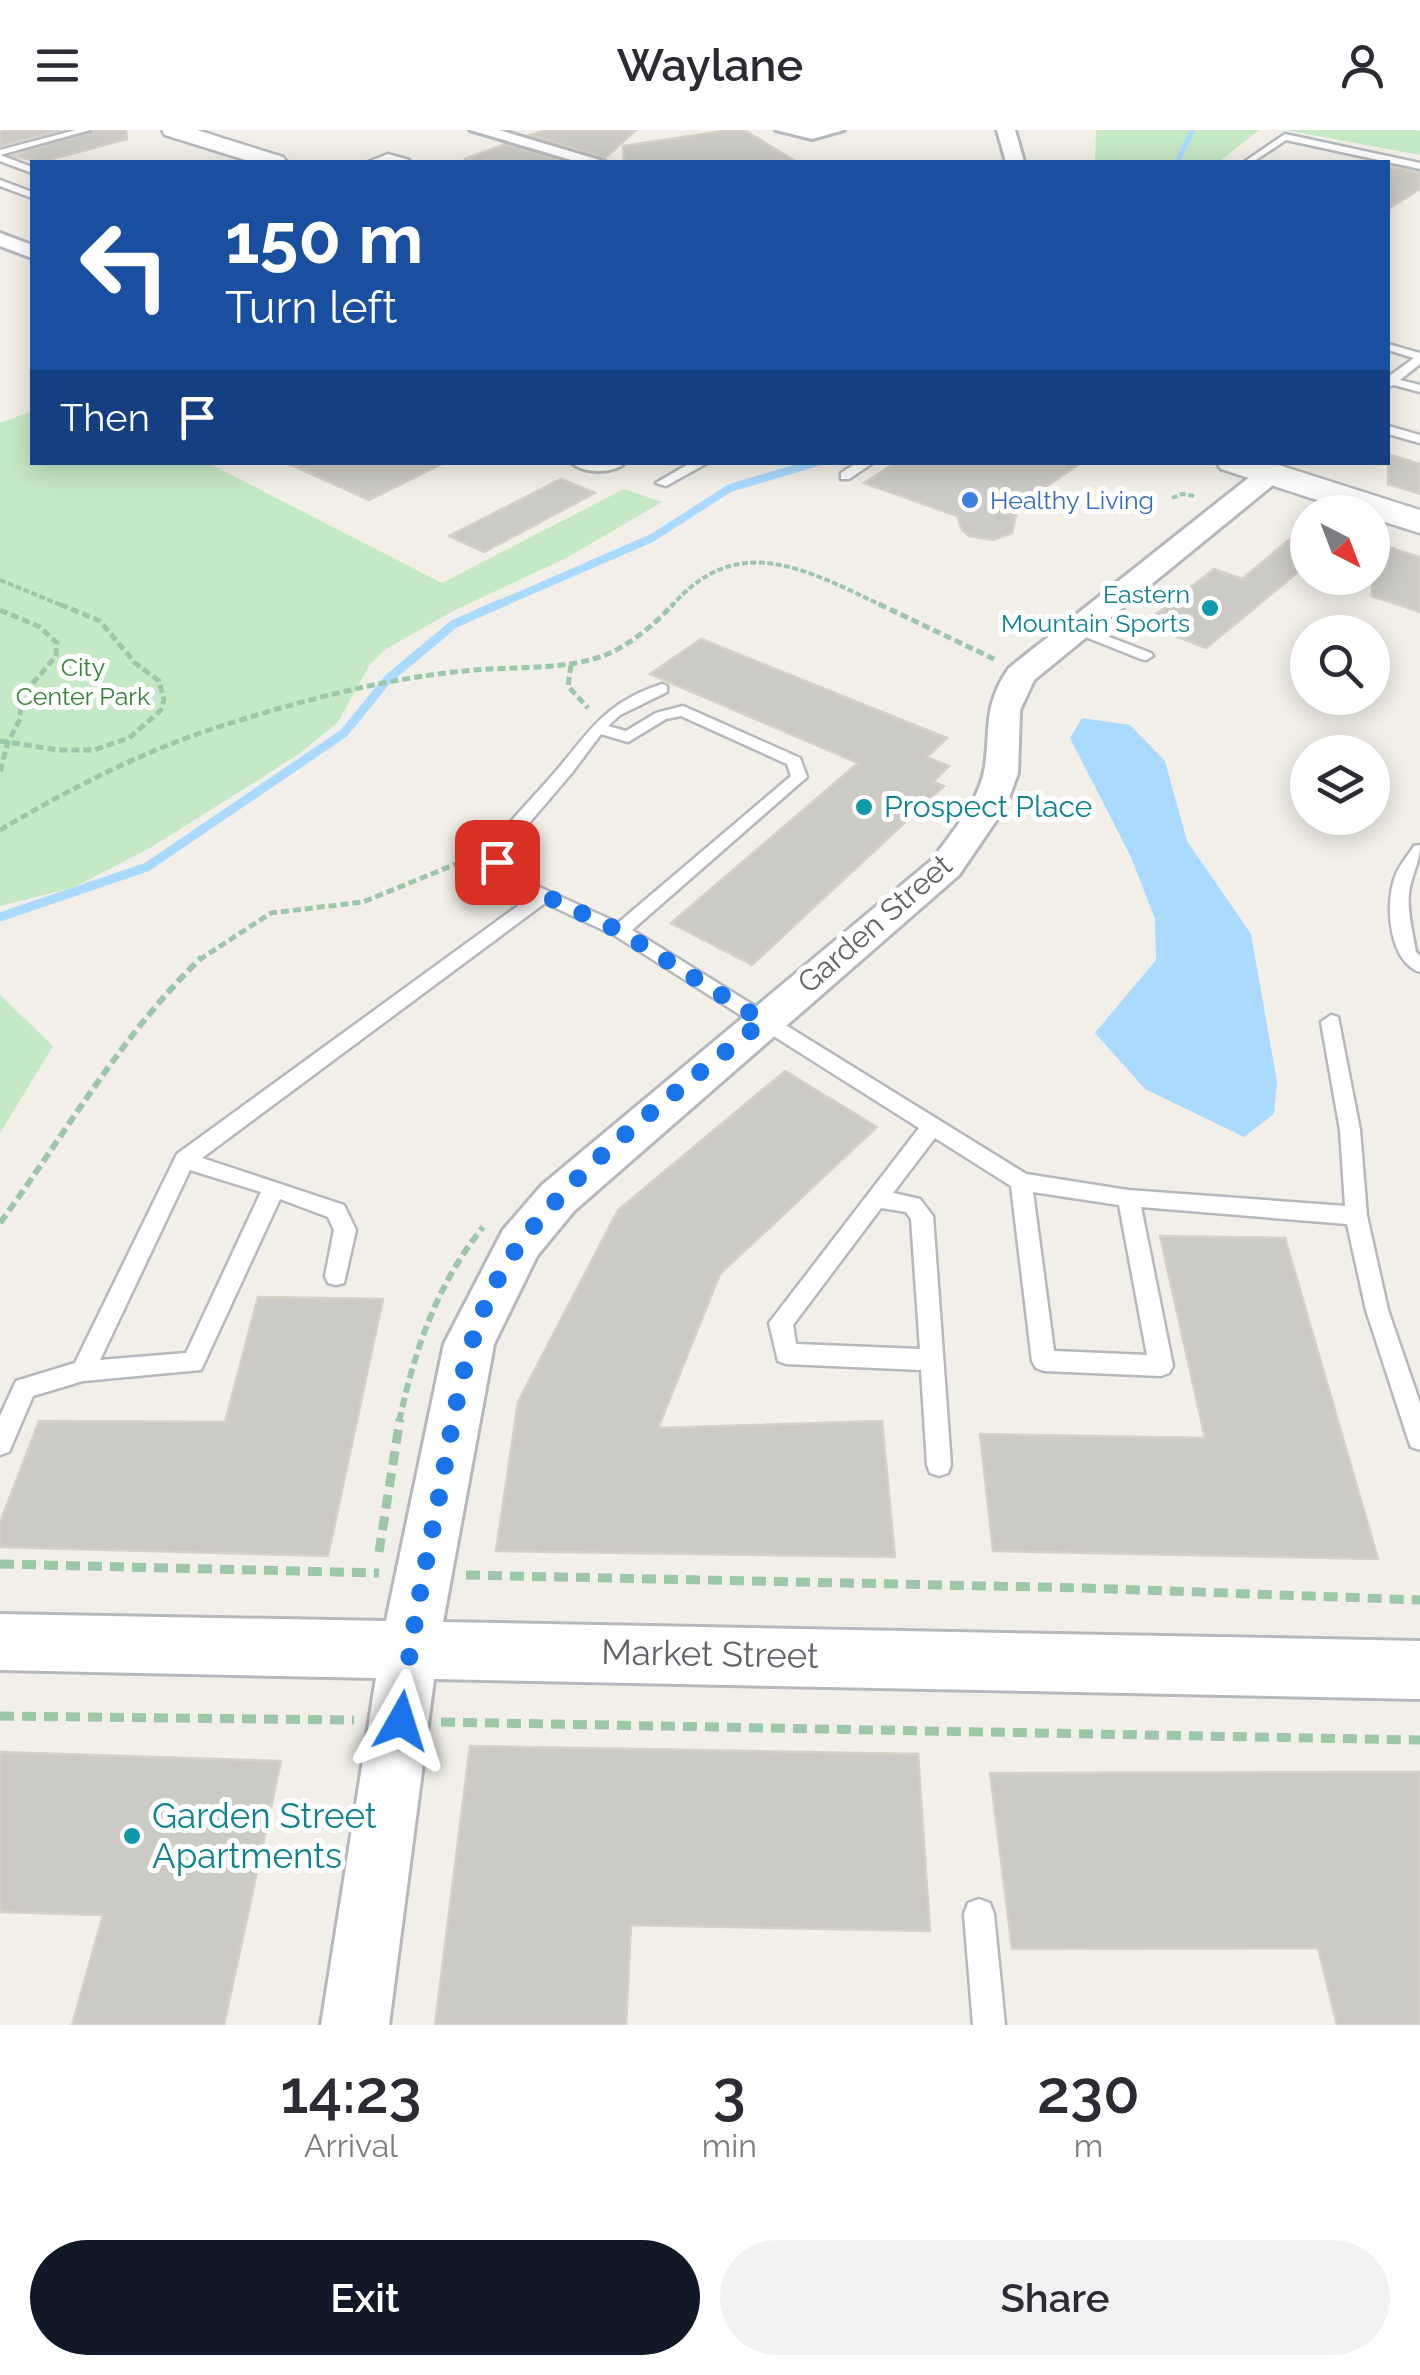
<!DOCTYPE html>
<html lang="en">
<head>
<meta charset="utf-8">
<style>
  body { margin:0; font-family:Raleway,sans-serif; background:#f2f2f3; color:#2b2b33; height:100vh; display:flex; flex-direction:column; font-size:38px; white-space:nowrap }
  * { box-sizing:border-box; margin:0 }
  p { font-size:32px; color:#7c7c81 }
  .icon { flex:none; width:55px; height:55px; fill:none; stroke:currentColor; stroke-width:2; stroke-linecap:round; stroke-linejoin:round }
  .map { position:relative; height:1895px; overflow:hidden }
  .side { display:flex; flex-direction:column; background:#fff; flex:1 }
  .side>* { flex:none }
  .hud { position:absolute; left:30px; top:30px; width:1360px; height:305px; border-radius:0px; box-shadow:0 5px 25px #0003; background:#1a4fa0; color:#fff; overflow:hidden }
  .needle { width:65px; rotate:138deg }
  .tools { position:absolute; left:1290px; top:365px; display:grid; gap:20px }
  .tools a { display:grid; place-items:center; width:100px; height:100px; border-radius:50%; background:#fff; box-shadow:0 5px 25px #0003; font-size:50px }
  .pin { position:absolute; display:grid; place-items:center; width:85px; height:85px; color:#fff; margin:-42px; border-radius:20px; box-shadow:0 5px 15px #0006 }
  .me { position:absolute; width:110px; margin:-55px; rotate:6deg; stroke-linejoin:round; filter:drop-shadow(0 0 8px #0008) }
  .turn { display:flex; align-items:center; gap:35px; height:210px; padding:0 30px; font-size:45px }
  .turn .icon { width:130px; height:130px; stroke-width:2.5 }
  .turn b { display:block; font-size:70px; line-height:85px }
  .then { display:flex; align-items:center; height:95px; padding:0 30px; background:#0003; gap:20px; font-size:38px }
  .eta { display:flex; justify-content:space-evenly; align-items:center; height:170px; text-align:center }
  .eta b { font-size:60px; font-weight:600; line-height:70px }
  .button { display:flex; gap:20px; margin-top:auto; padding:20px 30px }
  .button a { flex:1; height:115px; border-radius:60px; background:#111827; color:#fff; font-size:40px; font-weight:600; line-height:115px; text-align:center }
  .button a+a { background:#f2f2f3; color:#2b2b33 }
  header { display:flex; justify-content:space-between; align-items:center; height:130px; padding:0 30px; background:#fff; font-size:45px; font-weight:600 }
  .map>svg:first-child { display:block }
  .green { fill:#c5e8c5 }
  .water { fill:#aadaff }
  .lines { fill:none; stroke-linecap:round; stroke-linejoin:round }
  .stream-far2 { stroke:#aadaff; stroke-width:5 }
  .stream-far1 { stroke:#aadaff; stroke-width:8 }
  .stream { stroke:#aadaff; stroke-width:9 }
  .building { fill:#cccac5; stroke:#d6d1c6; stroke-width:2.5 }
  .service-casing { stroke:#b5b8bc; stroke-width:5 }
  .minor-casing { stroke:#b5b8bc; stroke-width:6 }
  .secondary-casing { stroke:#b6babf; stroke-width:5 }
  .path-far3 { stroke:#9cc7a9; stroke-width:4; stroke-dasharray:6 2.5; stroke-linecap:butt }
  .path-far2 { stroke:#9cc7a9; stroke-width:5; stroke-dasharray:8 4; stroke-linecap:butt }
  .path-far1 { stroke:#9cc7a9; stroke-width:6; stroke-dasharray:10 5; stroke-linecap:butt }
  .path { stroke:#9cc7a9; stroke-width:9; stroke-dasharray:14 8; stroke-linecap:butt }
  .service { fill:#fff; fill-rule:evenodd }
  .minor { fill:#fff; fill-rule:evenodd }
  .secondary { fill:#fff; fill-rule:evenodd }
  .route { stroke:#1a73e8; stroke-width:18; stroke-dasharray:0 32.4 }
  .shop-dot { fill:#3f7fe0; stroke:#fff; stroke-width:4 }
  .culture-dot { fill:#0f9aa8; stroke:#fff; stroke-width:4 }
  .labels { text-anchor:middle; stroke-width:10; stroke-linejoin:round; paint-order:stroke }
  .far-shop-label { font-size:25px; fill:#366cbe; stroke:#fff; text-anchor:start }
  .far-culture-label { font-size:25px; fill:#0d838f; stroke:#fff; text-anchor:end }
  .far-park-label { font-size:25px; fill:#348238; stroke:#fff }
  .culture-label { font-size:30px; fill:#0d838f; stroke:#fff; text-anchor:start }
  .street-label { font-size:30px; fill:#5f6368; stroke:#fff }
  .near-street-label { font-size:35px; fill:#5f6368; stroke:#fff }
  .near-culture-label { font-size:35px; fill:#0d838f; stroke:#fff; text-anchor:start }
</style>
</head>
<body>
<header><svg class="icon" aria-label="menu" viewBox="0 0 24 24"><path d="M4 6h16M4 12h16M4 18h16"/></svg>Waylane<svg class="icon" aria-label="person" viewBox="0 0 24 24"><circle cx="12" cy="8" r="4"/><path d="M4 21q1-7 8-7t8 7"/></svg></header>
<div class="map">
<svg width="1420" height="1895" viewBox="0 0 1420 1895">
  <rect width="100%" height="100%" fill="#f1efe8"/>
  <!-- green -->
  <g class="green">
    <path d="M 1096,0 L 1259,0 L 1219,32 L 1095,32 Z"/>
    <path d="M 1286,0 L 1415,0 L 1420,1 L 1420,25 Z"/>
    <path d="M 32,281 L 32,332 L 208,333 L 442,453 L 624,359 L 662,372 L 568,427 L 453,481 L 386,519 L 370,534 L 338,592 L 299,624 L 150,718 L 75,757 L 0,776 L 0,293 Z"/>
    <path d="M 0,865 L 53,916 L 0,1003 Z"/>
  </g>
  <!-- water -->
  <path class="water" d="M 1082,588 L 1130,595 L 1165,631 L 1187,711 L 1251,804 L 1277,952 L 1274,984 L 1244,1007 L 1145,959 L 1095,903 L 1156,830 L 1155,789 L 1131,727 L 1070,608 Z"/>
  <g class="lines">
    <!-- stream-far2 -->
    <path class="stream-far2" d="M 1177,32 L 1193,0"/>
    <!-- stream-far1 -->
    <path class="stream-far1" d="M 493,477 L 652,408 L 730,358 L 818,332"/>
    <!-- stream -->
    <path class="stream" d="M 0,787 L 147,737 L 344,603 L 388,549 L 454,494 L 499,474"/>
  </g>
  <!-- building -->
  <g class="building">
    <path d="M 0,0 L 61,0 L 0,16 Z"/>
    <path d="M 94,0 L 126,0 L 127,9 L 41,32 L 12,26 Z"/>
    <path d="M 548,0 L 636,0 L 605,28 L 530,5 Z"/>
    <path d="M 729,0 L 744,0 L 797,32 L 624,32 L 623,16 Z"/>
    <path d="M 505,14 L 566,32 L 466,32 L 465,29 Z"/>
    <path d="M 1388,36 L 1420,43 L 1420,59 L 1388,79 Z"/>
    <path d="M 1388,324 L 1420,334 L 1420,364 L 1388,354 Z"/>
    <path d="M 285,332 L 446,332 L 369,370 Z"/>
    <path d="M 897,332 L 1082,332 L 1018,376 L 1012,403 L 993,410 L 969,406 L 962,400 L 957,386 L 864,353 Z"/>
    <path d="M 561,349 L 595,363 L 484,422 L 449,406 Z"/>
    <path d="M 1308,394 L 1308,434 L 1206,518 L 1144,494 L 1214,439 L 1242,449 Z"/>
    <path d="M 1372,412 L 1420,427 L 1420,482 L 1372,466 Z"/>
    <path d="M 701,509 L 947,608 L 927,627 L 949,636 L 933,652 L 944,656 L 752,835 L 671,793 L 858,633 L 650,544 Z"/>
    <path d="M 785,941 L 877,997 L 720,1144 L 658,1298 L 882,1291 L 895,1427 L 496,1421 L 518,1272 L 618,1080 Z"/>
    <path d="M 1160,1106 L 1285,1108 L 1378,1429 L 993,1421 L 980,1304 L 1205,1308 Z"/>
    <path d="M 258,1167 L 383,1169 L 328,1426 L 0,1417 L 0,1393 L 39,1291 L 225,1292 Z"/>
    <path d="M 470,1616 L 918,1624 L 930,1801 L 631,1795 L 626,1895 L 435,1895 Z"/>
    <path d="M 0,1622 L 281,1631 L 224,1895 L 72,1895 L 103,1785 L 0,1782 Z"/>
    <path d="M 1420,1642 L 1420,1895 L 1337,1895 L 1318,1818 L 1012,1819 L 990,1643 Z"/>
  </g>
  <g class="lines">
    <defs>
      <g id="service">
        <path d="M 76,0 L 90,0 L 0,25 L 32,37 L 32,43 L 0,31 L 0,20 Z"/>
        <path d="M 1285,4 L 1420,33 L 1420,39 L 1286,10 L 1253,32 L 1244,32 Z"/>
        <path d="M 388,24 L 409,30 L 410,32 L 368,32 Z"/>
        <path d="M 0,50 L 32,62 L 32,68 L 0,56 Z"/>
        <path d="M 1388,214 L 1420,223 L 1420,234 L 1400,250 L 1420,255 L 1420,262 L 1394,255 L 1388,257 L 1388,247 L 1414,228 L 1388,220 Z"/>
        <path d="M 1388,296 L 1420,305 L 1420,313 L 1388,304 Z"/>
        <path d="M 692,332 L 709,332 L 666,356 L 656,353 Z"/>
        <path d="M 858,332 L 874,332 L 849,349 L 841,349 L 841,343 Z"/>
        <path d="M 1078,495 L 1151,523 L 1153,526 L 1146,530 L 1141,529 L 1073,502 L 1073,496 Z"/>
        <path d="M 662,554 L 667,556 L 667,562 L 620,585 L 608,596 L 626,601 L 656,583 L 683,576 L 800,628 L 807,647 L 632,800 L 1026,1044 L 1128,1060 L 1345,1076 L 1340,1000 L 1321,892 L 1331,885 L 1338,887 L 1360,1000 L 1367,1086 L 1388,1180 L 1420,1273 L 1420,1320 L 1411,1317 L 1408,1309 L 1366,1180 L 1347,1094 L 1141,1077 L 1173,1236 L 1169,1243 L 1161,1246 L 1044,1241 L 1036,1238 L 1032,1231 L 1011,1056 L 935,1008 L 893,1063 L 920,1069 L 933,1086 L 951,1335 L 948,1343 L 939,1346 L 930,1343 L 927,1335 L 921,1240 L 786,1234 L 778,1231 L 769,1193 L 919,998 L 614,805 L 545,773 L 202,1028 L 344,1075 L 356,1100 L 344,1153 L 336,1155 L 328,1153 L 325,1146 L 334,1100 L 328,1087 L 280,1069 L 201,1240 L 83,1251 L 33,1266 L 9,1322 L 0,1325 L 0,1286 L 16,1251 L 75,1233 L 177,1024 L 530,767 C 510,757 488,743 488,719 C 507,694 530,671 550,648 C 589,604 601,574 662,554 ZM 681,586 L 787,634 L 791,646 L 618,793 L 526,751 L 506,732 L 506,720 L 571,644 L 601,604 L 628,612 L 666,589 ZM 190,1040 L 261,1062 L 186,1223 L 100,1230 ZM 1033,1062 L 1119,1075 L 1147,1225 L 1054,1221 ZM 881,1078 L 906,1082 L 911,1089 L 920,1219 L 796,1214 L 793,1195 Z"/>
        <path d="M 1420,715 C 1420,733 1411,745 1409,763 C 1407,782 1413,803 1416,822 L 1420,826 L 1420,842 C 1390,832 1385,778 1394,750 C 1397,738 1407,727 1414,716 Z"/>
        <path d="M 979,1769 L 990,1773 L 994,1784 L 1005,1895 L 973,1895 L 964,1784 L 968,1773 Z"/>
      </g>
      <g id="minor">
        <path d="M 470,0 L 499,0 L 606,32 L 578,32 Z"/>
        <path d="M 776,0 L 844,0 L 812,9 Z"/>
        <path d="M 997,0 L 1015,0 L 1024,32 L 1006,32 Z"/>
        <path d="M 0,103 L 32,115 L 32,128 L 0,116 Z"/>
        <path d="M 571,332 L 626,332 C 614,344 583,344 571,332 Z"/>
        <path d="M 1270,336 L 1279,338 L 1283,344 L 1279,350 L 1034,550 L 1020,580 L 1018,643 L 1006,676 L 959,745 L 574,1081 L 537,1126 L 494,1214 L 443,1492 L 1420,1511 L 1420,1569 L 434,1549 L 389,1895 L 321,1895 L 376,1548 L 0,1540 L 0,1484 L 386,1491 L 444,1214 L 503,1100 L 542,1055 L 933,729 C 952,702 977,674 984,642 C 992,600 981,579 1009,538 L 1261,338 Z"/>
      </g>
      <g id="secondary">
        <path d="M 162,0 L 197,0 L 283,27 L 287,32 L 252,32 L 165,5 Z"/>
        <path d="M 1216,332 L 1269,332 L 1420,380 L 1420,403 L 1372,388 L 1372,382 L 1354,382 L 1221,339 Z"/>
      </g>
    </defs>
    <!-- service casing -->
    <use href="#service" class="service-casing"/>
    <!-- minor casing -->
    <use href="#minor" class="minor-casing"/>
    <!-- secondary casing -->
    <use href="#secondary" class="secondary-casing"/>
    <!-- path-far3 -->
    <g class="path-far3">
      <path d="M 1172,368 L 1182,364 L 1195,366"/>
      <path d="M 0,450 L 66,477"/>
      <path d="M 671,477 C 737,399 807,440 885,477"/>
    </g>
    <!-- path-far2 -->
    <g class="path-far2">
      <path d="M 879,474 L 994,529"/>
      <path d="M 0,480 L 40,497 L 57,513 L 56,526 L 21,567 L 20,589 L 8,612 L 0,642"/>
      <path d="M 571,535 L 568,556 L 588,578"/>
      <path d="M 0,611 L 59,620 L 94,620 L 129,608 L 160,581 L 164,570 L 159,551 L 135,533 L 100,491 L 59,474"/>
      <path d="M 0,700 C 68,660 137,624 212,599 C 292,573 380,549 464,541 C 508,536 557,541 600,527 C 626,518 655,495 673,474"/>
      <path d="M 199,830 L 271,783 L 363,772 L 473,727"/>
    </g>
    <!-- path-far1 -->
    <g class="path-far1">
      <path d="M 0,1093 C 66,1003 121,905 202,827"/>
      <path d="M 399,1292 C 415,1219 436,1156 483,1097"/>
    </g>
    <!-- path -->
    <g class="path">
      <path d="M 379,1422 L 400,1289"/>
      <path d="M 0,1434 L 379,1443"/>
      <path d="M 466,1445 L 1085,1458 L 1420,1470"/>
      <path d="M 0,1586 L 354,1590"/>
      <path d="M 441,1592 L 1420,1610"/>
    </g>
    <!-- service -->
    <use href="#service" class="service"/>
    <!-- minor -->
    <use href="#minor" class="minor"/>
    <!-- secondary -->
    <use href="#secondary" class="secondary"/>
  </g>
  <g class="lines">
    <!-- route -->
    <path class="route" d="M 401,1591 C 409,1515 424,1441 439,1367 C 456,1278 466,1184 523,1110 C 586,1027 683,958 763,891 L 620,801 L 520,754 L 497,732"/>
  </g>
  <!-- markers -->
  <circle class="shop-dot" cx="970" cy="370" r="10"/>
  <g class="culture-dot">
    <circle cx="1210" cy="478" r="10"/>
    <circle cx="864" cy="677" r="10"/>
    <circle cx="132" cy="1706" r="10"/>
  </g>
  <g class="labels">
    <!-- far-shop labels -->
    <g class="far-shop-label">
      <text x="990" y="379">Healthy Living</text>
    </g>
    <!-- far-culture labels -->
    <g class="far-culture-label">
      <text x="1190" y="473">Eastern<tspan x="1190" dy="29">Mountain Sports</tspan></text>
    </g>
    <!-- far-park labels -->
    <g class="far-park-label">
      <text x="83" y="546">City<tspan x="83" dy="29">Center Park</tspan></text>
    </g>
    <!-- culture labels -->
    <g class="culture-label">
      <text x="884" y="687">Prospect Place</text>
    </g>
    <!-- street labels -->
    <g class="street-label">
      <text transform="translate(875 794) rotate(-41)" y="10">Garden Street</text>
    </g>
    <!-- near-street labels -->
    <g class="near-street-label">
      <text transform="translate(710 1524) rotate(1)" y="12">Market Street</text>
    </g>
    <!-- near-culture labels -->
    <g class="near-culture-label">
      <text x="152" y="1698">Garden Street<tspan x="152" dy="40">Apartments</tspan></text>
    </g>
  </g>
</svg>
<div class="tools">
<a><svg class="needle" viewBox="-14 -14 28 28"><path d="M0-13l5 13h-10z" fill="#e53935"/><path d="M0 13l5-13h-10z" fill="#7c7c81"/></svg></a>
<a><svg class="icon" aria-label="search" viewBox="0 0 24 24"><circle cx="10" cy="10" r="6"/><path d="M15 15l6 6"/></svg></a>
<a><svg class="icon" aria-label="layers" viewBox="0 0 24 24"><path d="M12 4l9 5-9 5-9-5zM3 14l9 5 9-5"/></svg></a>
</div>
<div class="pin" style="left:497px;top:732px;background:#d93025"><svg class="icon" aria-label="arrive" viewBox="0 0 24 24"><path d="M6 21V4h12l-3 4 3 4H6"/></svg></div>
<svg class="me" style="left:401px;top:1591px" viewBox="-20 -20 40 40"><path d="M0-17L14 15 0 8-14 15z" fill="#1a73e8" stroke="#fff" stroke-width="4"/></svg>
<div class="hud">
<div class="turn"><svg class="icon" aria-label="left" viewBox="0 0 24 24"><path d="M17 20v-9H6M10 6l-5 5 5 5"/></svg><div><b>150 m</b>Turn left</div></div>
<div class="then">Then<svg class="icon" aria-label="arrive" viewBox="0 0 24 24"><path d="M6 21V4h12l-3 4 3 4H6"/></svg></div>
</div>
</div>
<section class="side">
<div class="eta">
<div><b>14:23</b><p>Arrival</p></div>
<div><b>3</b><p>min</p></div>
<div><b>230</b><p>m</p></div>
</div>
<div class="button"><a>Exit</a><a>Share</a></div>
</section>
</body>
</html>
